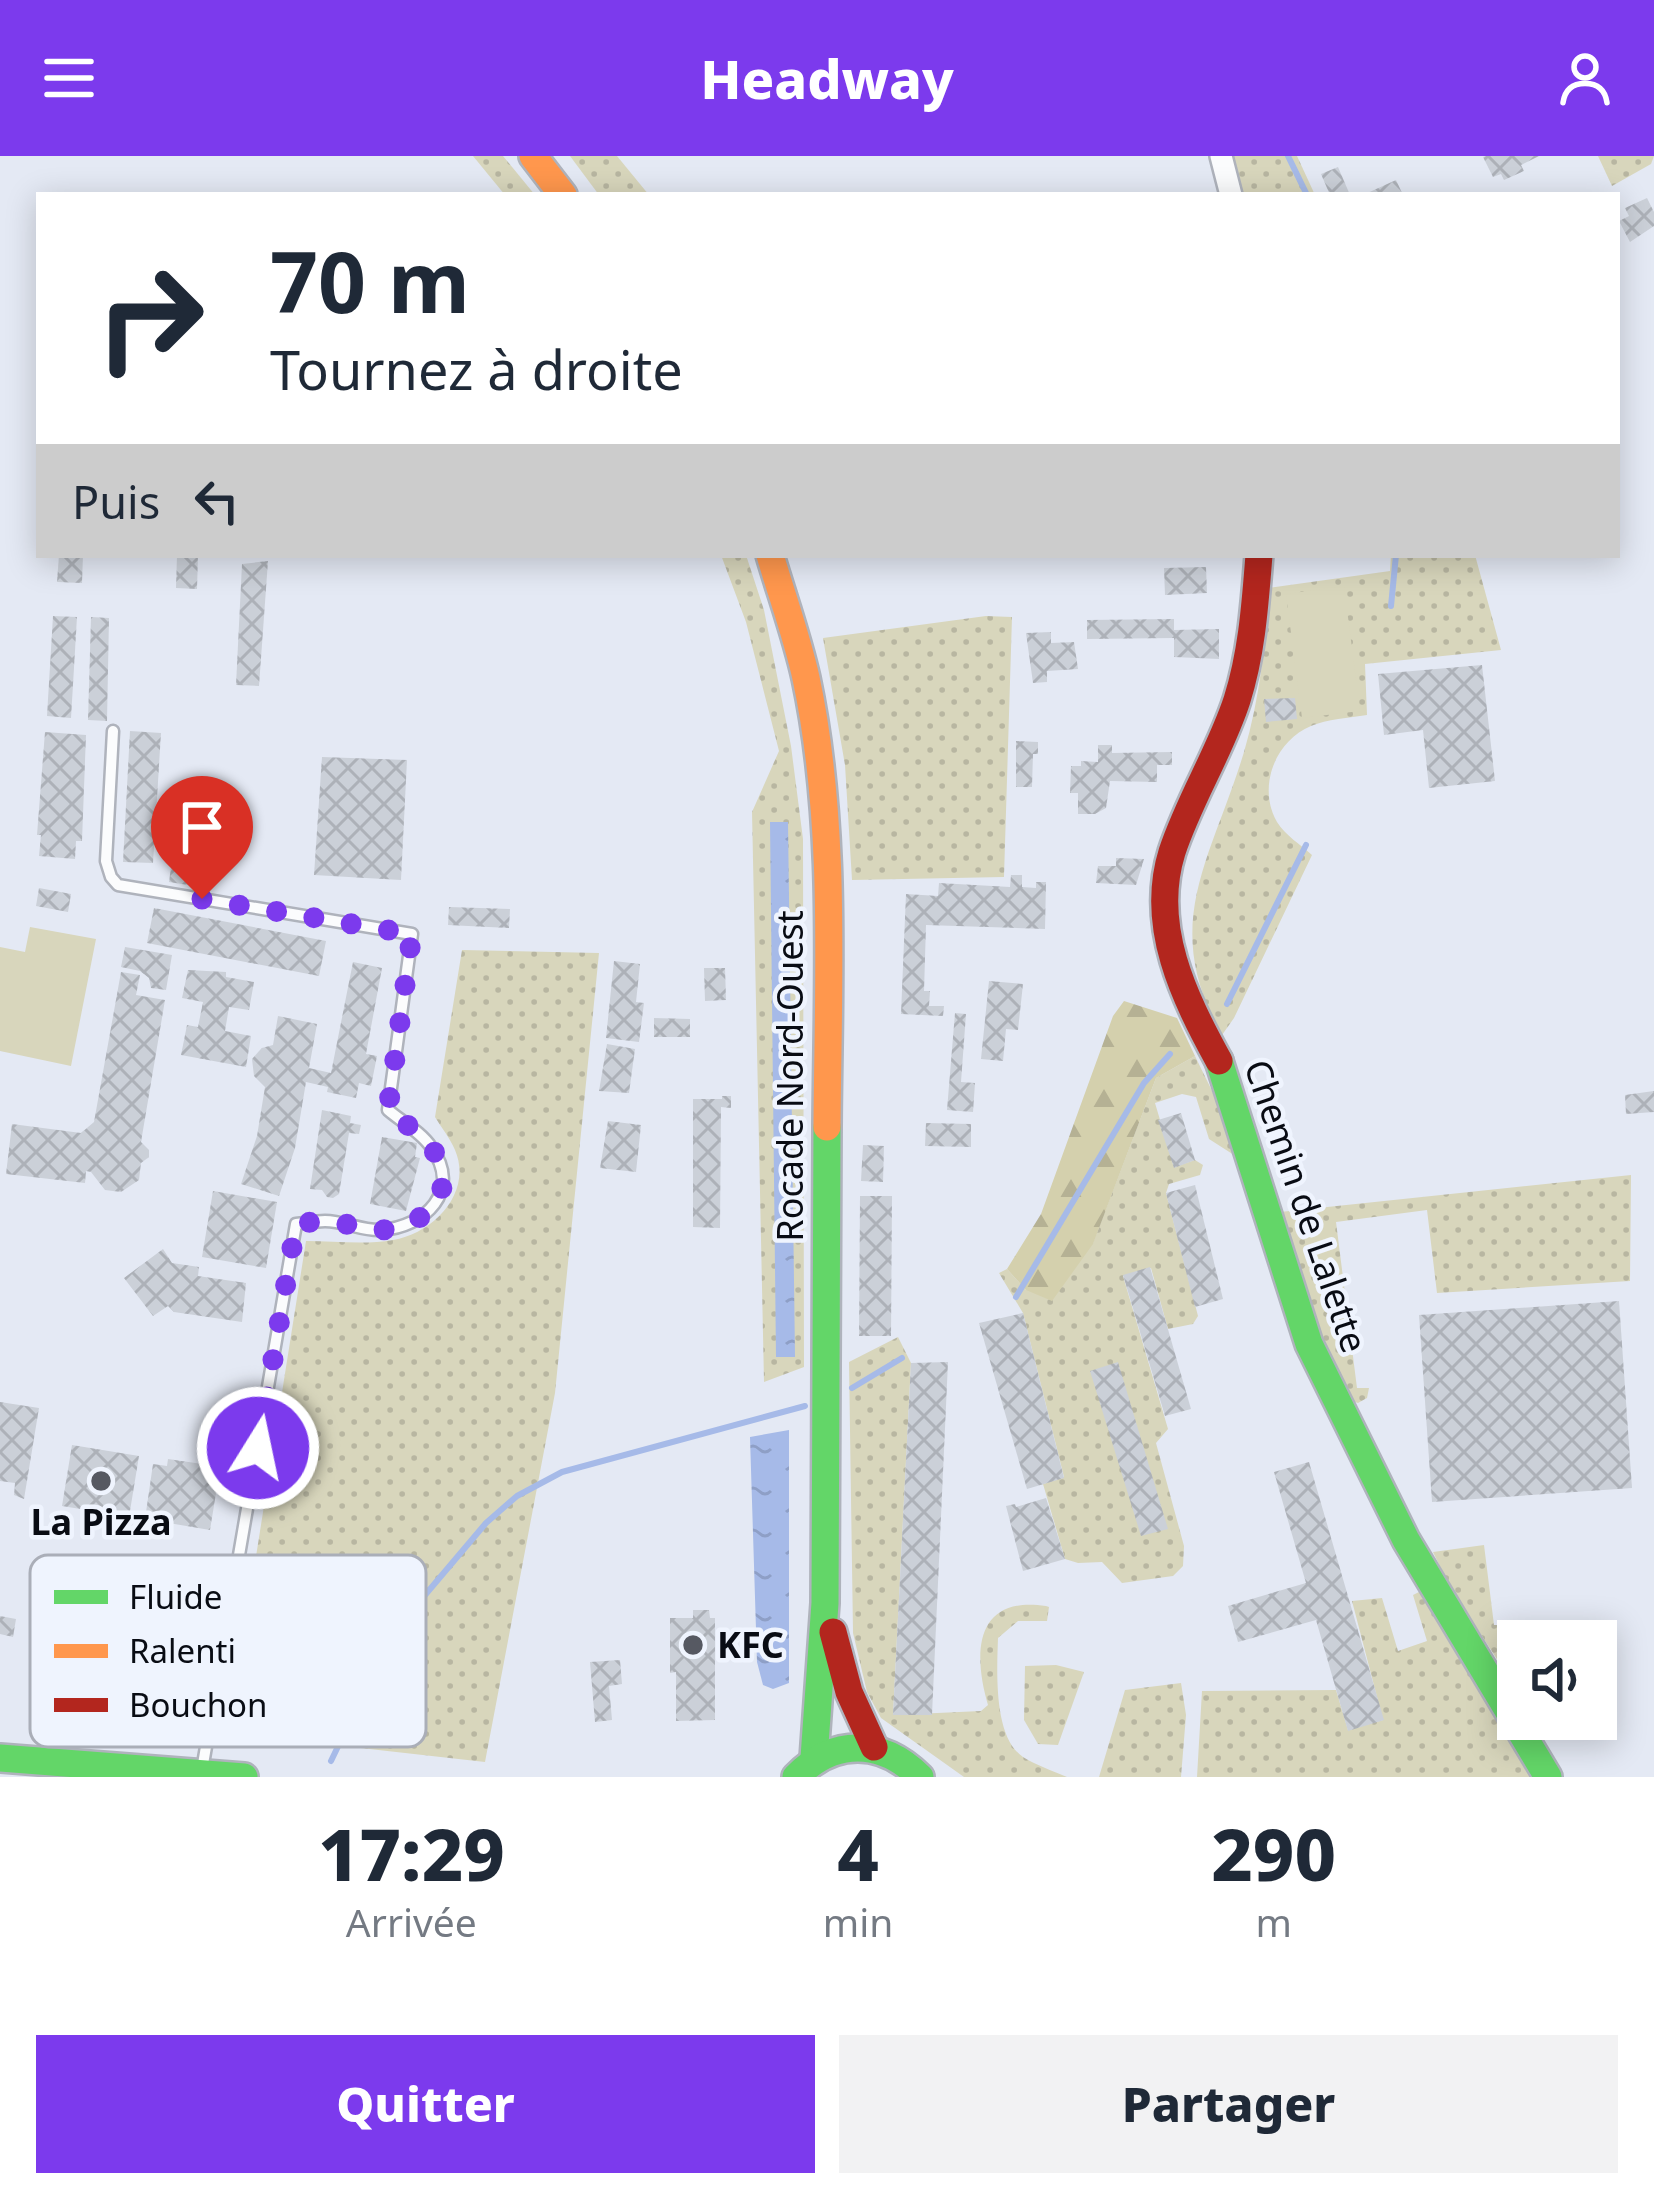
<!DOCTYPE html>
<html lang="fr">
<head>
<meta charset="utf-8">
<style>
  body { margin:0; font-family:"Noto Sans",sans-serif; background:#f2f2f3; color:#1f2937; height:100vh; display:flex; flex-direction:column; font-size:45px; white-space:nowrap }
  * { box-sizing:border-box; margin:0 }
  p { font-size:39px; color:#747a83 }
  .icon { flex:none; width:66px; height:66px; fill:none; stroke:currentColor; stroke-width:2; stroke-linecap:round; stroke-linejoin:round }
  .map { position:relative; height:1621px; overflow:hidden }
  .sheet { display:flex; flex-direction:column; background:#fff; flex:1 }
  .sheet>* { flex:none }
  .top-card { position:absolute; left:36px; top:36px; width:1584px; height:366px; border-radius:0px; box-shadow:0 6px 30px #0003; background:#fff; color:#1f2937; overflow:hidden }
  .controls { position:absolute; left:1497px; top:1464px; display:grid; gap:24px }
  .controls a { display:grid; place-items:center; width:120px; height:120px; border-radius:0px; background:#fff; box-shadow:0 6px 30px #0003; font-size:60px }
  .pin { position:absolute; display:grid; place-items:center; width:102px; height:102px; color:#fff; margin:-123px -51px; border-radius:50% 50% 50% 0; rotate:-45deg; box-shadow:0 0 12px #0007 }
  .pin .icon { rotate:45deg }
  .me { position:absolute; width:132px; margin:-66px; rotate:10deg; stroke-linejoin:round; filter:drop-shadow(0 0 9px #0008) }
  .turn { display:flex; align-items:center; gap:42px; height:252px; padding:0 36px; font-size:54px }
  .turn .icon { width:156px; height:156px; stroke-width:2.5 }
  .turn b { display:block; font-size:84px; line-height:102px }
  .then { display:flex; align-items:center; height:114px; padding:0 36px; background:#0003; gap:24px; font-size:45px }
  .eta { display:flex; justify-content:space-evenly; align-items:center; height:204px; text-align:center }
  .eta b { font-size:72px; font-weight:800; line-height:84px }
  .primary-button { display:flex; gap:24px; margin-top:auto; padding:24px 36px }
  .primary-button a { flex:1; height:138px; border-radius:0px; background:#7c3aed; color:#fff; font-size:48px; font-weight:800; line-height:138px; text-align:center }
  .primary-button a+a { background:#f2f2f3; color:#1f2937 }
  header { display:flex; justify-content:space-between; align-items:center; height:156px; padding:0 36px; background:#7c3aed; color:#fff; font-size:54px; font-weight:800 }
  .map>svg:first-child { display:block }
  .grass { fill:url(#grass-dots) }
  .forest { fill:url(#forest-firs) }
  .garden { fill:#d8d6bc }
  .water { fill:url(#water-ripples) }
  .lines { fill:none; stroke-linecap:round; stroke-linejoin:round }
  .stream { stroke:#a6bae8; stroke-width:6 }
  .building { fill:url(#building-cross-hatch) }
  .lane-casing { stroke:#afb3bc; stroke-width:15 }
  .street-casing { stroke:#afb3bc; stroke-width:26 }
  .fast-casing { stroke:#afb3bc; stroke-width:32 }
  .slow-casing { stroke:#afb3bc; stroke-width:32 }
  .jam-casing { stroke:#afb3bc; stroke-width:32 }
  .lane { stroke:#fbfcfd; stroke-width:10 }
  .street { stroke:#fbfcfd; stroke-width:21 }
  .fast { stroke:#63d668; stroke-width:27 }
  .slow { stroke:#ff974d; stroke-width:27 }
  .jam { stroke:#b3261e; stroke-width:27 }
  .route { stroke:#7c3aed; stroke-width:21; stroke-dasharray:0 37.8 }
  .poi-dot { fill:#565962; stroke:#eff4fe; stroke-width:4.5 }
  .labels { text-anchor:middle; stroke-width:9; stroke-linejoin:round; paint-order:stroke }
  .street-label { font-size:36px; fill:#090c14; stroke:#eff4fe }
  .poi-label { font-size:36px; font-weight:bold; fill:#090c14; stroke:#eff4fe }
  .key { fill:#eff4fe; stroke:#aaaeb8; stroke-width:3 }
  .key-label { font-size:33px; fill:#090c14 }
</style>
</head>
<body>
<header><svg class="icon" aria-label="menu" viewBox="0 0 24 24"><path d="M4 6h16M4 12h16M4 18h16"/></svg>Headway<svg class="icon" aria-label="person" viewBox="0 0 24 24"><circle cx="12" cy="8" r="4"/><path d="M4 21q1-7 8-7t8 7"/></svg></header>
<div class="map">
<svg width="1654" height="1621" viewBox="0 0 1654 1621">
  <defs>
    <pattern id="grass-dots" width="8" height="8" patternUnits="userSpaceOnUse" patternTransform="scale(3)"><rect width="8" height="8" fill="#d8d6bc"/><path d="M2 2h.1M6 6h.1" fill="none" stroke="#b8b6a1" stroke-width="1.8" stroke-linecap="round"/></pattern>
    <pattern id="forest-firs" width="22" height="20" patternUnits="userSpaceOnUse" patternTransform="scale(3)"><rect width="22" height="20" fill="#d4d0ad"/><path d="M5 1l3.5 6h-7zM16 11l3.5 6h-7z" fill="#b5b194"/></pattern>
    <pattern id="water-ripples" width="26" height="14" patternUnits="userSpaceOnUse" patternTransform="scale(3)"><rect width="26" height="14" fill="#a6bae8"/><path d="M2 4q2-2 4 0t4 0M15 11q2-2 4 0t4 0" fill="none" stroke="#8e9fc6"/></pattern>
    <pattern id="building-cross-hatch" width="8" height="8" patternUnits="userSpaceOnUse" patternTransform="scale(3)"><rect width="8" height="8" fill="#cbd0d8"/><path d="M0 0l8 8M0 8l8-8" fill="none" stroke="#adb1b8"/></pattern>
  </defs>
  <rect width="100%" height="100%" fill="#e4e9f4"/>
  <!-- grass -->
  <g class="grass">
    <path d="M 473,0 L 503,0 L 535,39 L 505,39 Z"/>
    <path d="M 570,0 L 617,0 L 649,39 L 599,39 Z"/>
    <path d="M 1229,0 L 1297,0 L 1315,39 L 1240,39 Z"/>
    <path d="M 1598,0 L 1654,0 L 1651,8 L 1612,30 Z"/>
    <path d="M 721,399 L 746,399 L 764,454 L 791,590 L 803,683 L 804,1211 L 764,1226 L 752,656 L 779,595 L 746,466 Z"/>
    <path d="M 1391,399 L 1475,399 L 1501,494 L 1365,508 L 1367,559 C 1349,562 1327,563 1311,570 C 1275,585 1257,631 1277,666 C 1285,679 1301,689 1312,699 L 1234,862 L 1222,879 C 1159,768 1211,705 1244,596 C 1260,542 1265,489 1269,432 L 1390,415 Z"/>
    <path d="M 986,460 L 1012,461 L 1004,721 L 852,724 L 845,609 L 823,482 Z"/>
    <path d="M 462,794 L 599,797 L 555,1237 L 485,1606 L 228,1577 L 306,1085 C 334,1085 366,1089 393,1084 C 434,1077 473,1036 455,994 C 450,982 441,971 435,961 Z"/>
    <path d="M 1195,900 L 1215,941 L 1234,999 L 1209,983 L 1196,941 L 1182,938 L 1155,947 L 1174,1011 L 1195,1004 L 1203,1009 L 1200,1019 L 1169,1028 L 1166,1037 L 1198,1160 L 1193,1168 L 1168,1173 L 1151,1112 L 1123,1120 L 1168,1273 L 1156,1287 L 1184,1390 L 1183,1410 L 1173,1420 L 1122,1427 L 1102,1406 L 1078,1407 L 1065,1403 L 1043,1328 L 1064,1321 L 1023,1157 L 999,1117 L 1007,1113 L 1026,1134 L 1093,1087 L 1156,922 Z"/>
    <path d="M 1631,1019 L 1630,1125 L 1437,1137 L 1427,1054 L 1336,1066 L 1357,1232 L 1369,1232 L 1367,1242 L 1358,1247 L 1348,1244 L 1317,1180 L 1280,1056 Z"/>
    <path d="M 898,1181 L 911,1207 L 893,1559 L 981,1555 L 988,1549 C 973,1498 974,1439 1046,1450 L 1049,1451 L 1047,1465 L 1018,1465 L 998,1482 C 997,1514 993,1581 1023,1601 C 1036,1609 1053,1615 1067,1621 L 964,1621 L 881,1562 L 867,1536 L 853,1477 L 849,1206 Z"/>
    <path d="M 1484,1389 L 1494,1469 L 1507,1469 L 1512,1501 L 1507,1510 L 1502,1511 L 1449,1429 L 1433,1396 Z"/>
    <path d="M 1421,1435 L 1534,1621 L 1197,1621 L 1202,1535 L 1336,1534 L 1348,1574 L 1383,1564 L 1352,1445 L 1382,1442 L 1398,1495 L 1427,1485 L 1413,1439 Z"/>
    <path d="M 1056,1509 L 1084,1516 L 1058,1589 L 1038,1588 L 1024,1564 L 1025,1510 Z"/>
    <path d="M 1181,1527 L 1186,1559 L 1181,1621 L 1099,1621 L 1125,1534 Z"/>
  </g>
  <!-- forest -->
  <path class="forest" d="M 1124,845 L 1177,862 L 1195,900 L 1156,922 L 1093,1088 L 1052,1145 L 1026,1134 L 1007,1113 L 1041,1058 L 1113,860 Z"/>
  <!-- garden -->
  <g class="garden">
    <path d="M 1344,430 L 1360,555 L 1302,562 L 1286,438 Z"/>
    <path d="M 30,771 L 96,783 L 71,910 L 0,895 L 0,791 L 25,796 Z"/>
  </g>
  <!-- water -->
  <g class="water">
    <path d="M 770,666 L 788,666 L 795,1201 L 776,1201 Z"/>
    <path d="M 789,1274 L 789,1527 L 773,1533 L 763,1529 L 757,1506 L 750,1281 Z"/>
  </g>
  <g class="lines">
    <!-- stream -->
    <g class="stream">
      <path d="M 1288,0 L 1307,39"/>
      <path d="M 1391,450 L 1396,399"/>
      <path d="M 1227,848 L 1306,689"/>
      <path d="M 1016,1141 L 1144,927 L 1170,898"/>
      <path d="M 852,1232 L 902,1202"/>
      <path d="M 331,1605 L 392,1478 L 486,1367 L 517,1340 L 562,1316 L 805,1250"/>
    </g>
  </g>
  <!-- building -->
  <g class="building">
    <path d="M 1486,0 L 1539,0 L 1521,9 L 1524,15 L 1504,24 L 1501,18 L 1493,21 L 1483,1 Z"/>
    <path d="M 1338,11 L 1350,39 L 1330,39 L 1321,18 Z"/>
    <path d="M 1396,24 L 1403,39 L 1363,39 Z"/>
    <path d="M 1647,42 L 1654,56 L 1654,70 L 1630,86 L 1619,65 L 1629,60 L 1625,52 Z"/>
    <path d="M 59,399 L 83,399 L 82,427 L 57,426 Z"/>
    <path d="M 177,399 L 198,399 L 197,433 L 176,432 Z"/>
    <path d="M 268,405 L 259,530 L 236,529 L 242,408 Z"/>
    <path d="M 1206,411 L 1207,437 L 1165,439 L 1164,412 Z"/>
    <path d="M 53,460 L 77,461 L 71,562 L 47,560 Z"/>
    <path d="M 91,461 L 109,462 L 107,565 L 88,564 Z"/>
    <path d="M 1174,463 L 1174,474 L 1219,473 L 1219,503 L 1174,501 L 1174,482 L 1087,483 L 1087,464 Z"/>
    <path d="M 1051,476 L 1051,487 L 1074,486 L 1078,513 L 1047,515 L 1047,526 L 1033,527 L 1026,477 Z"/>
    <path d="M 1482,509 L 1495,625 L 1429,632 L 1423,574 L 1384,579 L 1378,518 Z"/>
    <path d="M 1295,542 L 1297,563 L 1266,566 L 1264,543 Z"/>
    <path d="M 130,575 L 161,577 L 153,707 L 123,706 Z"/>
    <path d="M 45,576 L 86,579 L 82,685 L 76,685 L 75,703 L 39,700 L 41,679 L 37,679 Z"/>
    <path d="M 1016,585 L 1038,586 L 1038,598 L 1033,598 L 1032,631 L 1016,631 Z"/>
    <path d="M 1098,589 L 1112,589 L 1112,597 L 1172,596 L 1172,609 L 1157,609 L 1157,626 L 1110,625 L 1106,652 L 1095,658 L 1078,658 L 1078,637 L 1070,637 L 1071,610 L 1081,610 L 1081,605 L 1098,606 Z"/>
    <path d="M 322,601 L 407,604 L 401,724 L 314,719 Z"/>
    <path d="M 1116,702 L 1144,703 L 1136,729 L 1096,727 L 1098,710 L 1116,710 Z"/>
    <path d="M 172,704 L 211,710 L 207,732 L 169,726 Z"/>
    <path d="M 1011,719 L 1022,719 L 1022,731 L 1036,732 L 1036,726 L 1046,726 L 1045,773 L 926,769 L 924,835 L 930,835 L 929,850 L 944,850 L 943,860 L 901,858 L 906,738 L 938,740 L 939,727 L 1010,731 Z"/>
    <path d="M 39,732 L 71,738 L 68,756 L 36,750 Z"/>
    <path d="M 449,751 L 510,753 L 509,772 L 448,769 Z"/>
    <path d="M 154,752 L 326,785 L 319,820 L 147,787 Z"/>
    <path d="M 125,791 L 172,799 L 166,834 L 151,832 L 149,822 L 140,815 L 121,811 Z"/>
    <path d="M 614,805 L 640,808 L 636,846 L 644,847 L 639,886 L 606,882 Z"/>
    <path d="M 353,806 L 382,812 L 366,898 L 377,900 L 371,930 L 359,927 L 356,942 L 327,936 L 328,931 L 306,926 L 295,992 L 279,1040 L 241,1028 L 257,980 L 265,931 L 254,920 L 252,903 L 262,892 L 273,889 L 278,860 L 317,868 L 309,912 L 331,917 Z"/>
    <path d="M 704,812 L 725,812 L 726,844 L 705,845 Z"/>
    <path d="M 188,814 L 226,816 L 226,821 L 254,826 L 249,854 L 229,851 L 225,875 L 251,880 L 246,911 L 181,899 L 187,869 L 198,871 L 203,846 L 182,842 Z"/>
    <path d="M 121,816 L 140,819 L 136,839 L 165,844 L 141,986 L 149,994 L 149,1001 L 141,1007 L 139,1024 L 121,1036 L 105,1034 L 91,1016 L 86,1015 L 85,1027 L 6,1018 L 12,968 L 81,977 L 94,966 Z"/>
    <path d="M 989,825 L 1023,828 L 1018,874 L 1006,873 L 1003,905 L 981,903 Z"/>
    <path d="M 955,857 L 966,858 L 961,926 L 975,927 L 973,956 L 947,954 Z"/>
    <path d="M 654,862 L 690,863 L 690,881 L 654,881 Z"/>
    <path d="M 607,888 L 635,893 L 629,937 L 599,935 Z"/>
    <path d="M 1654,935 L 1654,956 L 1626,958 L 1625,939 Z"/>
    <path d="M 722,940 L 731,940 L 731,952 L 721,951 L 720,1072 L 693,1071 L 693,943 L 722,943 Z"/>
    <path d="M 322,954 L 351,960 L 350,967 L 361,969 L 359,978 L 349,977 L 339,1038 L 333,1042 L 327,1041 L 322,1034 L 310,1033 Z"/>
    <path d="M 1181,957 L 1195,1004 L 1174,1012 L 1158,964 Z"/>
    <path d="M 608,965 L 641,969 L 636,1016 L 600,1012 Z"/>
    <path d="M 926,967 L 971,968 L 971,991 L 925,990 Z"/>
    <path d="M 382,981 L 417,987 L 415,1001 L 420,1002 L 406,1055 L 370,1048 Z"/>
    <path d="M 863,989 L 884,990 L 883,1026 L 861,1025 Z"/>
    <path d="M 1195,1029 L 1223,1143 L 1195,1151 L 1166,1037 Z"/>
    <path d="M 213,1035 L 277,1046 L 266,1112 L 202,1101 Z"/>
    <path d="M 860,1040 L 892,1040 L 891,1180 L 859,1180 Z"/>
    <path d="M 163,1093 L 172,1107 L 199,1111 L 198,1120 L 246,1127 L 242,1166 L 174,1156 L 168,1150 L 153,1160 L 124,1122 Z"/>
    <path d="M 1150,1111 L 1191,1253 L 1165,1260 L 1123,1119 Z"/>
    <path d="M 1619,1145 L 1632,1332 L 1432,1346 L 1419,1159 Z"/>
    <path d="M 1023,1157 L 1064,1322 L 1027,1333 L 979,1167 Z"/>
    <path d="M 948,1206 L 932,1559 L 893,1559 L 911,1207 Z"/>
    <path d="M 1118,1206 L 1168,1373 L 1141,1380 L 1090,1215 Z"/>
    <path d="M 0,1246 L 39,1252 L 24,1343 L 14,1339 L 15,1327 L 0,1325 Z"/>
    <path d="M 72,1289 L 139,1300 L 129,1361 L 62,1350 Z"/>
    <path d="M 168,1303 L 216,1310 L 215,1318 L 219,1319 L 210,1374 L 145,1363 L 153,1308 L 167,1310 Z"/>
    <path d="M 1309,1306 L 1384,1564 L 1348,1575 L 1316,1464 L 1238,1486 L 1228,1450 L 1306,1427 L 1274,1316 Z"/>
    <path d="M 1046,1342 L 1065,1403 L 1023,1415 L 1006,1350 L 1015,1348 L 1016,1351 Z"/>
    <path d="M 693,1454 L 709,1454 L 710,1462 L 715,1462 L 715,1564 L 676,1565 L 676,1516 L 670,1517 L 670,1462 L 693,1462 Z"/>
    <path d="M 0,1460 L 16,1463 L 13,1481 L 0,1478 Z"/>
    <path d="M 620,1504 L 622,1528 L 609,1530 L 612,1564 L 595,1566 L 590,1506 Z"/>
  </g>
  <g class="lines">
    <defs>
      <path id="lane" d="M 113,575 L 106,705 L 111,721 L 118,729 L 412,778 L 388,954 C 402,966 421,976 431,991 C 463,1035 425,1071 381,1074 C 362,1075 344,1065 325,1065 C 316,1065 306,1067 296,1068 L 202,1614"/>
      <path id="street" d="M 1221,0 L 1231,39"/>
      <g id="fast">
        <path d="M 1219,905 L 1309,1188 L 1406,1384 L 1548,1621"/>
        <path d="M 0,1602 L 244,1621"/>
        <path d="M 814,1602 L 825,1447 L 827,971"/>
        <path d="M 796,1621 C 834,1582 882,1583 920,1621"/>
      </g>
      <g id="slow">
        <path d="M 533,0 L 563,39"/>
        <path d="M 770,399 C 782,440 797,481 806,522 C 837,668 828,823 827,971"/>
      </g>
      <g id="jam">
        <path d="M 1219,905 C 1184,841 1149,770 1172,696 C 1189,644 1220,596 1237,544 C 1252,496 1255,449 1259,399"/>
        <path d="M 833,1476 L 849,1536 L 874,1591"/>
      </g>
    </defs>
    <!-- lane casing -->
    <use href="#lane" class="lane-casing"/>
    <!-- street casing -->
    <use href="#street" class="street-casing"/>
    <!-- fast casing -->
    <use href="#fast" class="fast-casing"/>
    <!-- slow casing -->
    <use href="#slow" class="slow-casing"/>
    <!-- jam casing -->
    <use href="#jam" class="jam-casing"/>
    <!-- lane -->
    <use href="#lane" class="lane"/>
    <!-- street -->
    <use href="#street" class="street"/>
    <!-- fast -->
    <use href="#fast" class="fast"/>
    <!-- slow -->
    <use href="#slow" class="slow"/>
    <!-- jam -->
    <use href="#jam" class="jam"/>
  </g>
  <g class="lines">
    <!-- route -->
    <path class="route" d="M 202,743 L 412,778 L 388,954 C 401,966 421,976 431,991 C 463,1035 425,1071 381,1074 C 362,1075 344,1065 325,1065 C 316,1065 306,1067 296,1068 L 258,1292"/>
  </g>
  <!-- markers -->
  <g class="poi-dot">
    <circle cx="101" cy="1325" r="12"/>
    <circle cx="693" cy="1489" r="12"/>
  </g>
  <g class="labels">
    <!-- street labels -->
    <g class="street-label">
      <text transform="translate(790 920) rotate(-90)" y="13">Rocade Nord-Ouest</text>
      <text transform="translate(1306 1050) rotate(71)" y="13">Chemin de Lalette</text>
    </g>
    <!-- poi labels -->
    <g class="poi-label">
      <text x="101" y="1379">La Pizza</text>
      <text x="717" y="1502" text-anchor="start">KFC</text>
    </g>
  </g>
  <!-- legend -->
  <rect x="30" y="1399" width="396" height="192" rx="18" class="key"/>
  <rect x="54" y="1434" width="54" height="14" fill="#63d668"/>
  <rect x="54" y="1488" width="54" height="14" fill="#ff974d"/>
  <rect x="54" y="1542" width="54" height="14" fill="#b3261e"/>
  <g class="key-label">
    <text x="129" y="1453">Fluide</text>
    <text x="129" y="1507">Ralenti</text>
    <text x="129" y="1561">Bouchon</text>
  </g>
</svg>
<div class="controls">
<a><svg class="icon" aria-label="sound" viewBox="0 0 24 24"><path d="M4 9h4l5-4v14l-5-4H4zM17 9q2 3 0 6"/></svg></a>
</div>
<div class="pin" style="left:202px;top:743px;background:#d93025"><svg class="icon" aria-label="arrive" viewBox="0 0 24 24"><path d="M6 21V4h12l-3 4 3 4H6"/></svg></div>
<svg class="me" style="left:258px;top:1292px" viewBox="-20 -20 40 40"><circle r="17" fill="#7c3aed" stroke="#fff" stroke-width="3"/><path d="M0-11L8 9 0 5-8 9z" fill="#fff"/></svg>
<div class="top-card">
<div class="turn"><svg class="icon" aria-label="right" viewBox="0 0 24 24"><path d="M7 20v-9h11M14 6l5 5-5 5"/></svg><div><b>70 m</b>Tournez à droite</div></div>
<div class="then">Puis<svg class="icon" aria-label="left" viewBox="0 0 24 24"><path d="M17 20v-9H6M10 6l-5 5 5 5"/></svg></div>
</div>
</div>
<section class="sheet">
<div class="eta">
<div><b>17:29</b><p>Arrivée</p></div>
<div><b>4</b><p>min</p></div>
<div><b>290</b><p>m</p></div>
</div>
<div class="primary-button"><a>Quitter</a><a>Partager</a></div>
</section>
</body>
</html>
